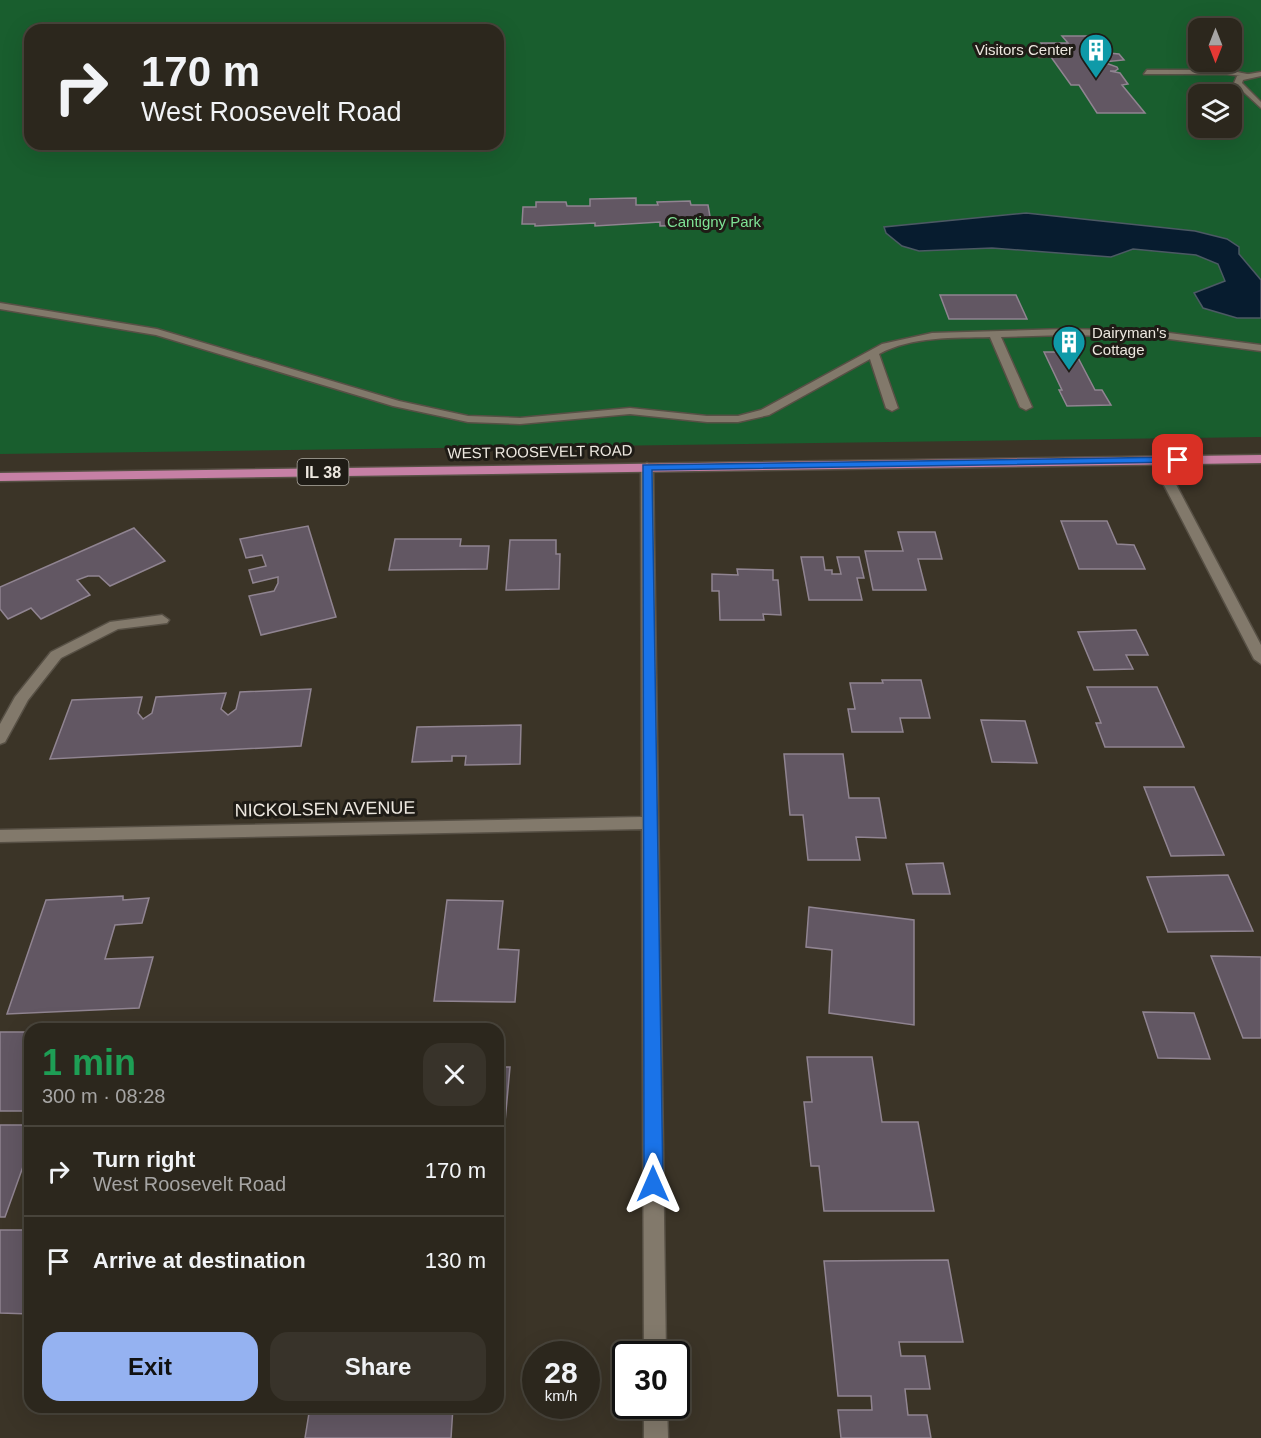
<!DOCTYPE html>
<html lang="en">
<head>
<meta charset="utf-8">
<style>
  body { margin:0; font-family:Arial,sans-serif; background:#38332a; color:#f1f3f6; height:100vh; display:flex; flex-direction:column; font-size:22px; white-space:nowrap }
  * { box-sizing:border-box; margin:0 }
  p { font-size:20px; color:#a6a5a4 }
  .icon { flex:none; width:33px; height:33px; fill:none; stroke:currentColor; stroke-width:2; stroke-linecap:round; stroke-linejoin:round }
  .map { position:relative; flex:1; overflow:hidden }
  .drawer { position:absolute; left:24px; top:1023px; width:480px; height:390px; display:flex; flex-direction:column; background:#2c271d; border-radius:18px; box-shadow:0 6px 24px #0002,0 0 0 2px #48443b }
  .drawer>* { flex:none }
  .hud { position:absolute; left:24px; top:24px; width:480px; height:126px; border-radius:18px; box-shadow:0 6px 24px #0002,0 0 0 2px #48443b; background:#2c271d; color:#f1f3f6; overflow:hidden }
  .needle { width:39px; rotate:180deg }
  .fabs { position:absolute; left:1188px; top:18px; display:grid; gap:12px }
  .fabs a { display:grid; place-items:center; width:54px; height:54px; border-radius:12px; background:#2c271d; box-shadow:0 6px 24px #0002,0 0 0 2px #48443b; font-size:30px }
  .speed { position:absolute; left:522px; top:1341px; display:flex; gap:12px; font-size:30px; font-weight:700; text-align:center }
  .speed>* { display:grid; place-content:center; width:78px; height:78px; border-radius:50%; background:#2c271d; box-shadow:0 6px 24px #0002,0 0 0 2px #48443b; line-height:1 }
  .speed small { font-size:15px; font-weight:400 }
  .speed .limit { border:3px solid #111; border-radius:9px; background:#fff; color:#111 }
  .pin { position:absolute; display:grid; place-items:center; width:51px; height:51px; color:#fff; margin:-26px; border-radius:12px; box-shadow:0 3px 9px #0006 }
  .me { position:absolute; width:66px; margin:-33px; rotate:0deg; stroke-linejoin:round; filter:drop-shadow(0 0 4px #0008) }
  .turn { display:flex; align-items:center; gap:21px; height:126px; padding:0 18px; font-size:27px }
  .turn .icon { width:78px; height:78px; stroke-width:2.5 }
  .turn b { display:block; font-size:42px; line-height:51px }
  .round { display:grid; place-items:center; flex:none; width:63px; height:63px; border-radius:18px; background:#38332a }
  .headline { display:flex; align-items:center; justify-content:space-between; height:102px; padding:0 18px }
  h1 { font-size:36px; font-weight:800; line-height:45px; color:#1e9e55 }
  .action { display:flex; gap:12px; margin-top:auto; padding:12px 18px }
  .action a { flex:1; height:69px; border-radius:18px; background:#95b2f1; color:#111; font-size:24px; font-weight:800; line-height:69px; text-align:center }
  .action a+a { background:#38332a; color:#f1f3f6 }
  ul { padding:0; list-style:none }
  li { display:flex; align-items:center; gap:18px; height:90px; padding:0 18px; border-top:2px solid #48443b }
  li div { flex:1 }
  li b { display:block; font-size:22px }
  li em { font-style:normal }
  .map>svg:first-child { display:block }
  .green { fill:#195e2e; fill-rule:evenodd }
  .water { fill:#071c2f; stroke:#4c5964; stroke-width:1.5 }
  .building { fill:#625763; stroke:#908491; stroke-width:1.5 }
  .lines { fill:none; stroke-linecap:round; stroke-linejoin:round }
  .service-casing { stroke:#575045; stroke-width:3 }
  .pedestrian-casing { stroke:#575045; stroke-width:3 }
  .minor-casing { stroke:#575045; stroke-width:3 }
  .primary-casing { stroke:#575045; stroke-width:3 }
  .service { fill:#82796b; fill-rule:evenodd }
  .pedestrian { fill:#82796b; fill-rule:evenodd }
  .minor { fill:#82796b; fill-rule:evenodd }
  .primary { fill:#c680a5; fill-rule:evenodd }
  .route { fill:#1a73e8; stroke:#114b97; stroke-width:1.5 }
  .labels { text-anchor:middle; stroke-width:6; stroke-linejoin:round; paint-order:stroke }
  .far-poi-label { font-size:15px; fill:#ece7df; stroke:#1f1c16; text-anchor:end }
  .far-park-label { font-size:15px; fill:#7ee295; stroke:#1f1c16 }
  .far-street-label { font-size:15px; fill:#ece7df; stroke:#1f1c16 }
  .shield { fill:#1f1c16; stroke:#aeaaa3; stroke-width:1.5 }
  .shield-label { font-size:16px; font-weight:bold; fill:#ece7df }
  .street-label { font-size:18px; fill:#ece7df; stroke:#1f1c16 }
</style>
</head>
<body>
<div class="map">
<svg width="1261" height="1438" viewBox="0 0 1261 1438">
  <rect width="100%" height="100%" fill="#3b3427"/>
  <!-- green -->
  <path class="green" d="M 0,0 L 1261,0 L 1261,437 L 0,454 ZM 1198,28 L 1232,28 L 1232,62 L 1198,62 ZM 30,30 L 498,30 L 498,144 L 30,144 ZM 1198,94 L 1232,94 L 1232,128 L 1198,128 Z"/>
  <!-- water -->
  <path class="water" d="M 1026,213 L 1195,231 L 1227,239 L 1239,247 L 1239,254 L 1261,280 L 1261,318 L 1237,318 L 1203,308 L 1194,293 L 1225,281 L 1218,264 L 1196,255 L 1133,249 L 1111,257 L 992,248 L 919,251 L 902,246 L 886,233 L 884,227 Z"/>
  <!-- building -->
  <g class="building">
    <path d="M 1062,36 L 1094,36 L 1097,41 L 1090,41 L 1098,52 L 1119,54 L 1124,60 L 1103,62 L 1117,67 L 1118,69 L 1115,71 L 1110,71 L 1120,73 L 1128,84 L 1122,85 L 1145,113 L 1097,113 L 1079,85 L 1071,85 L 1041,43 L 1068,43 Z"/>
    <path d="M 636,198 L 636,205 L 658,205 L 657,202 L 690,201 L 691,205 L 708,205 L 711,222 L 694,222 L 694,225 L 660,226 L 660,222 L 595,226 L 595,223 L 535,226 L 535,224 L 522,224 L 523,207 L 536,207 L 536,202 L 566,202 L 567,206 L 590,206 L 590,199 Z"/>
    <path d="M 940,295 L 1016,295 L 1027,319 L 949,319 Z"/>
    <path d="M 1044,352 L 1075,352 L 1095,390 L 1102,390 L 1111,405 L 1067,406 L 1059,390 L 1062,390 Z"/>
    <path d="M 1061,521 L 1107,521 L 1117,544 L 1134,545 L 1145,569 L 1079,569 Z"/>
    <path d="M 308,526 L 336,617 L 261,635 L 249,596 L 274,591 L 278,583 L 278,577 L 253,583 L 249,570 L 266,566 L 262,555 L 246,558 L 240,539 Z"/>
    <path d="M 134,528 L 165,561 L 110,586 L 99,576 L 88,576 L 77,580 L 90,595 L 41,619 L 31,608 L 8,619 L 0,609 L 0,587 Z"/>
    <path d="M 898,532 L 935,532 L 942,559 L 918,559 L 926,590 L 873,590 L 865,551 L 903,551 Z"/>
    <path d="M 395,539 L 461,539 L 460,546 L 489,546 L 487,569 L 389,570 Z"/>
    <path d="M 510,540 L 556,540 L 556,554 L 560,554 L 559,589 L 506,590 Z"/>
    <path d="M 801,557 L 823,557 L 825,570 L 832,570 L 832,574 L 841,574 L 837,557 L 859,557 L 864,578 L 857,578 L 862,600 L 809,600 Z"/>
    <path d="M 737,569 L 773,570 L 773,580 L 778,580 L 781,615 L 763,614 L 764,620 L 720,620 L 719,591 L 712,591 L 712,574 L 738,575 Z"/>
    <path d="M 1136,630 L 1148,655 L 1126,655 L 1133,669 L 1094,670 L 1078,632 Z"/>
    <path d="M 882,680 L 921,680 L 930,718 L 900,718 L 903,732 L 852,732 L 848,709 L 855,709 L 850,683 L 883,683 Z"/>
    <path d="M 1087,687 L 1157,687 L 1184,747 L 1105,747 L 1096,723 L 1101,723 Z"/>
    <path d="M 311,689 L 301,746 L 50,759 L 72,700 L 142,697 L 138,713 L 143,719 L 152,713 L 156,697 L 226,693 L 221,709 L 228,715 L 236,709 L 240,692 Z"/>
    <path d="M 981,720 L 1025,721 L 1037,763 L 992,762 Z"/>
    <path d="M 521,725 L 520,764 L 465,765 L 466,756 L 452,756 L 452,761 L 412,762 L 417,727 Z"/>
    <path d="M 784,754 L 843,754 L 849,798 L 879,798 L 886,838 L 856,837 L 860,860 L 808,860 L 803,815 L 790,815 Z"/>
    <path d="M 1144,787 L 1194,787 L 1224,855 L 1171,856 Z"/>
    <path d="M 943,863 L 950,894 L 913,894 L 906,864 Z"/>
    <path d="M 1228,875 L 1253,931 L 1168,932 L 1147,877 Z"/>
    <path d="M 123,896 L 123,900 L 149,898 L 142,923 L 115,925 L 105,959 L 153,957 L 139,1008 L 7,1014 L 46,900 Z"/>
    <path d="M 447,900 L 503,901 L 498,949 L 519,950 L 515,1002 L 434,1001 Z"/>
    <path d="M 809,907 L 914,920 L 914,1025 L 829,1013 L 832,950 L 806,947 Z"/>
    <path d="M 1211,956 L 1261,957 L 1261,1038 L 1243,1038 Z"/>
    <path d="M 1143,1012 L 1194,1013 L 1210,1059 L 1158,1058 Z"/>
    <rect x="0" y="1032" width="30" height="79"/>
    <path d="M 807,1057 L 872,1057 L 882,1122 L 918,1122 L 934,1211 L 824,1211 L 819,1166 L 811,1166 L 804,1102 L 812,1102 Z"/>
    <path d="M 498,1067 L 510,1067 L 505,1122 L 498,1121 Z"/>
    <path d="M 0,1125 L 30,1125 L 30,1147 L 5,1217 L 0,1217 Z"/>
    <path d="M 498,1150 L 503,1150 L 498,1214 Z"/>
    <path d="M 0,1230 L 30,1230 L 30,1314 L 0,1313 Z"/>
    <path d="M 948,1260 L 963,1342 L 899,1342 L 901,1356 L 925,1356 L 930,1389 L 905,1389 L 908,1415 L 927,1415 L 931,1438 L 841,1438 L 838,1410 L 872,1410 L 871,1396 L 838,1396 L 824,1261 Z"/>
    <path d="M 310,1407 L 453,1407 L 451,1438 L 305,1438 Z"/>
  </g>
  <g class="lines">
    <defs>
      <g id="service">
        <path d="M 1261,72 L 1261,76 L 1243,80 L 1242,83 L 1261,102 L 1261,108 L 1234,83 L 1237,76 Z"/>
        <path d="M 0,303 L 157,329 L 399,401 L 468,416 L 520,418 L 630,408 L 707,416 L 738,416 L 761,410 L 882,344 L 932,333 L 1066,329 L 1154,331 L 1261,345 L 1261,351 L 1154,337 L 1066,335 L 1001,337 L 1032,407 L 1026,410 L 1020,407 L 990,337 C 954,338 912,336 879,354 L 898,408 L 892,411 L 886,408 L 870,359 L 769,415 L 738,422 L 707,422 L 630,414 L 520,424 L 468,422 L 393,406 L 156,335 L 0,309 Z"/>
      </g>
      <g id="pedestrian">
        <path d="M 1041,54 L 1055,56 L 1039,57 Z"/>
        <path d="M 1147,70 L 1227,70 L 1252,75 L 1248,77 L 1227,74 L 1144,74 Z"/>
      </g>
      <g id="minor">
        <path d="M 1157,456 L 1163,460 L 1261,645 L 1261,664 L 1254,659 L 1151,460 Z"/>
        <path d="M 647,463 L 653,467 L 666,1354 L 644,1354 L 642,829 L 0,842 L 0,830 L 642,817 L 641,467 Z"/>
        <path d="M 162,615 L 169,620 L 167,623 L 118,629 L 61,658 L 28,700 L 5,742 L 0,744 L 0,724 L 15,697 L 51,652 L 110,622 Z"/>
        <path d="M 644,1406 L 667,1406 L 668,1438 L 644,1438 Z"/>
      </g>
      <path id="primary" d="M 1261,455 L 1261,463 L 0,481 L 0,473 Z"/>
    </defs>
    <!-- service casing -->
    <use href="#service" class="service-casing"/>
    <!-- pedestrian casing -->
    <use href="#pedestrian" class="pedestrian-casing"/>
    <!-- minor casing -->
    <use href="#minor" class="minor-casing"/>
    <!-- primary casing -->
    <use href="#primary" class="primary-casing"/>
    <!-- service -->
    <use href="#service" class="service"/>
    <!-- pedestrian -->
    <use href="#pedestrian" class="pedestrian"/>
    <!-- minor -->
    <use href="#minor" class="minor"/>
    <!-- primary -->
    <use href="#primary" class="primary"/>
  </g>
  <!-- route -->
  <path class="route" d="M 1178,457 L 1183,460 L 1182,462 L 652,470 L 663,1184 L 660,1191 L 653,1193 L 647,1191 L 644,1184 L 643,465 Z"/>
  <!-- icons -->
  <defs>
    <symbol id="building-pin" viewBox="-11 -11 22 30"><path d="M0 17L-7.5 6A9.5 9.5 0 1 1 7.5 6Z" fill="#0f9aa8" stroke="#1f1c16"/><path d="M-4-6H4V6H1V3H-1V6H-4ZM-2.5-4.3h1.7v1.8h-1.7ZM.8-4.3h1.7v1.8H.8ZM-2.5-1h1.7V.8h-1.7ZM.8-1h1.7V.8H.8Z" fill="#fff"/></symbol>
  </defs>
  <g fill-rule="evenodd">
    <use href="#building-pin" x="1077" y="31" width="38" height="52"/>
    <use href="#building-pin" x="1050" y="323" width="38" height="52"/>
  </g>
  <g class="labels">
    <!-- far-poi labels -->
    <g class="far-poi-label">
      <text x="1073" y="55">Visitors Center</text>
      <text x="1092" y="338" text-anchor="start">Dairyman's<tspan x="1092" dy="17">Cottage</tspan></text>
    </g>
    <!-- far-park labels -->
    <g class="far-park-label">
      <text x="714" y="227">Cantigny Park</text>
    </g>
    <!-- far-street labels -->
    <g class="far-street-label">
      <text transform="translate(540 452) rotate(-1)" y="5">WEST ROOSEVELT ROAD</text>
    </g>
    <!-- shield labels -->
    <rect class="shield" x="297.5" y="459" width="51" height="26" rx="4.5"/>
    <g class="shield-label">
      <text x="323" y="478">IL 38</text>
    </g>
    <!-- street labels -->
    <g class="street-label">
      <text transform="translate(325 809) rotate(-1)" y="6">NICKOLSEN AVENUE</text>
    </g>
  </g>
</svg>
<div class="fabs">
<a><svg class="needle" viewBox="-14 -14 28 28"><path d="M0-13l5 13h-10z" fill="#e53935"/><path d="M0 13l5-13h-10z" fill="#a6a5a4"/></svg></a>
<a><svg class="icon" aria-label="layers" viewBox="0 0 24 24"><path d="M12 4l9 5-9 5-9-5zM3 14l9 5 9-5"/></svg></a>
</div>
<div class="speed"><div>28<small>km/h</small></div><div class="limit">30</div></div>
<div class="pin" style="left:1178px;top:460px;background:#d93025"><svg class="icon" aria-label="arrive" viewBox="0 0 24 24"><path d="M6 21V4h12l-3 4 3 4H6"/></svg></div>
<svg class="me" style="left:653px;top:1184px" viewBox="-20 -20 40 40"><path d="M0-17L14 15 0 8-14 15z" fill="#1a73e8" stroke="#fff" stroke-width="4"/></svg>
<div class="hud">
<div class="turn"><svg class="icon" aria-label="right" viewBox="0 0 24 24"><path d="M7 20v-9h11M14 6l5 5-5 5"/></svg><div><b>170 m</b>West Roosevelt Road</div></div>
</div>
<section class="drawer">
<div class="headline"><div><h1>1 min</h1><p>300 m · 08:28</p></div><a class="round"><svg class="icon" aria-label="close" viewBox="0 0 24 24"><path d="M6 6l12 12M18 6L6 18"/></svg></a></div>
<ul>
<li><svg class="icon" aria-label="right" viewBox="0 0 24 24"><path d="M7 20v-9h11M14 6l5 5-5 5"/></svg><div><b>Turn right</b><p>West Roosevelt Road</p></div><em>170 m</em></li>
<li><svg class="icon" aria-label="arrive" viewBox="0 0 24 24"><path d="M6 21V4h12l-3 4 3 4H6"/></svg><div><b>Arrive at destination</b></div><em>130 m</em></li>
</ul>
<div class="action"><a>Exit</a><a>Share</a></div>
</section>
</div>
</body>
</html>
